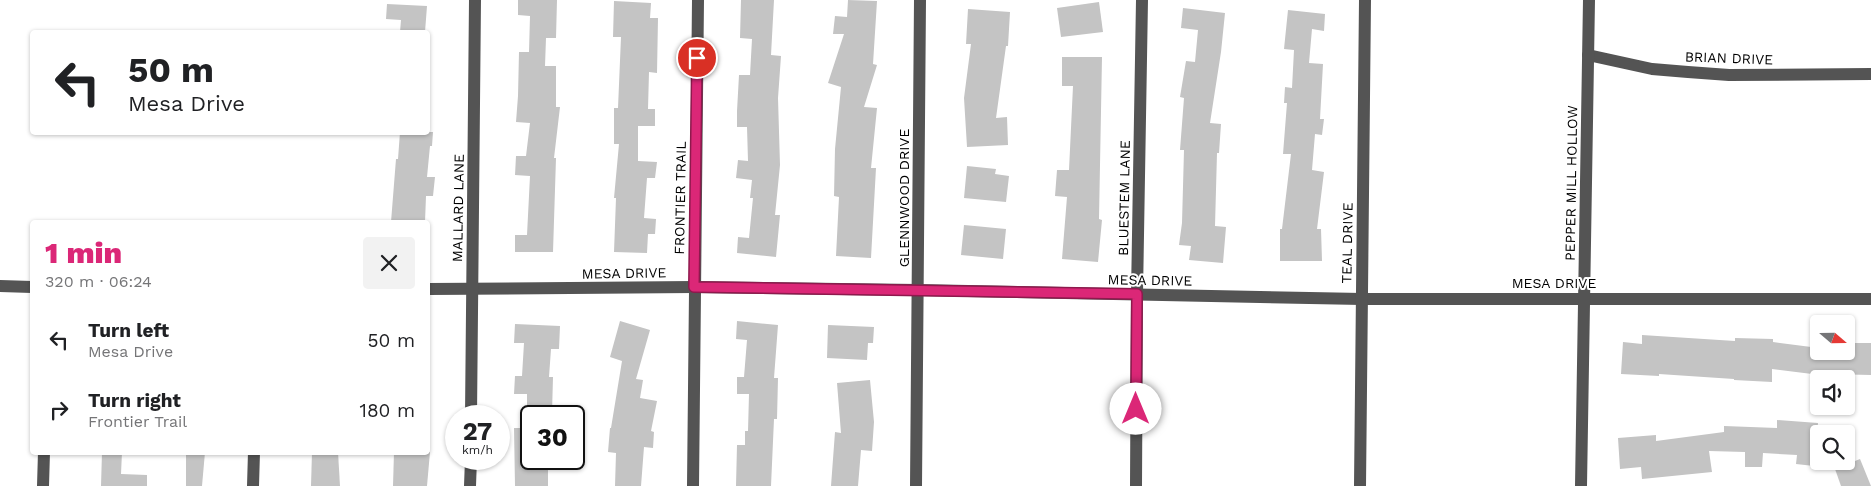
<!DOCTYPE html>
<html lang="en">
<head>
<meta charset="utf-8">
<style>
  body { margin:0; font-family:"Work Sans",sans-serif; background:#f2f2f2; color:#202124; height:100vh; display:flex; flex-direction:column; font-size:19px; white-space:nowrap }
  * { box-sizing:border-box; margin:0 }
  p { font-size:16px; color:#757577 }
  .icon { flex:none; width:28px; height:28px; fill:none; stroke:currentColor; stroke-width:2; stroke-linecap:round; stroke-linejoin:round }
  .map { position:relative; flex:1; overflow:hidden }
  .panel { position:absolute; left:30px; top:220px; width:400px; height:235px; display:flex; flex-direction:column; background:#fff; border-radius:5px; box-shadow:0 1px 4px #0004 }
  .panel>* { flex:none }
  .top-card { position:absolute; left:30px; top:30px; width:400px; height:105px; border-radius:5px; box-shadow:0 1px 4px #0004; background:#fff; color:#202124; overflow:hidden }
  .needle { width:32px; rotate:110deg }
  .fabs { position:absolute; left:1810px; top:315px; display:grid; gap:10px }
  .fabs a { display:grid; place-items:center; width:45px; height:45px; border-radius:5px; background:#fff; box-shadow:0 1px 4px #0004; font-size:25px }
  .speed { position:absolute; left:445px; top:405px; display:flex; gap:10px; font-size:25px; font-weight:700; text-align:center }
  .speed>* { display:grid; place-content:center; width:65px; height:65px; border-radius:50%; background:#fff; box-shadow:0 1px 4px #0004; line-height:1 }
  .speed small { font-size:12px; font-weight:400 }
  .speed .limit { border:2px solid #111; border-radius:8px; background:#fff; color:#111 }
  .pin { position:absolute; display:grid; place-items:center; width:42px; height:42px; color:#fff; margin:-21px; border:2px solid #fff; border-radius:50%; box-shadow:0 1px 5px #0007 }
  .me { position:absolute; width:55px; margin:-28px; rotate:0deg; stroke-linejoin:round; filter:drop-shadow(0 0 4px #0008) }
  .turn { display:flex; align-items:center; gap:18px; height:105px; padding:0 15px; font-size:22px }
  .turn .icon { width:65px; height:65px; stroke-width:2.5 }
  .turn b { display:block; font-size:35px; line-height:42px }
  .round { display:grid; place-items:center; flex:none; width:52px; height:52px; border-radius:5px; background:#f2f2f2 }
  .overview { display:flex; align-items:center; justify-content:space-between; height:85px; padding:0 15px }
  h1 { font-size:30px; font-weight:800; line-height:38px; color:#db2777 }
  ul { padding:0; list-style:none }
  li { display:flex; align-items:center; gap:15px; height:70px; padding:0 15px }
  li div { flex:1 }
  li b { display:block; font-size:19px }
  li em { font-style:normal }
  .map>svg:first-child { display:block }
  .building { fill:#c4c4c4 }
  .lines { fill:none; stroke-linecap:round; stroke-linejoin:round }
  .minor { stroke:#545454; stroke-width:12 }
  .route-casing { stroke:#8e194d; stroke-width:12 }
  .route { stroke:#db2777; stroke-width:9 }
  .labels { text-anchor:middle; stroke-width:4; stroke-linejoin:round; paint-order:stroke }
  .street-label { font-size:14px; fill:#000; stroke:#fff }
</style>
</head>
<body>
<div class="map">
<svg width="1871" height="486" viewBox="0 0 1871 486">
  <rect width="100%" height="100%" fill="#fff"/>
  <!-- building -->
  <g class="building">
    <path d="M 518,0 L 557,0 L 556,38 L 546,38 L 545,66 L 556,66 L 556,107 L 560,107 L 554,158 L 556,158 L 553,252 L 515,252 L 515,235 L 527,235 L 530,176 L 515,175 L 516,156 L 526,156 L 530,123 L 516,122 L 518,96 L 519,52 L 529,52 L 530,16 L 518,15 Z"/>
    <path d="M 741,0 L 774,0 L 771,55 L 781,56 L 778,98 L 780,165 L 775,215 L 780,215 L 776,257 L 737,253 L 738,237 L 749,238 L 753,198 L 750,198 L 752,180 L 736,178 L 738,160 L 748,161 L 747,127 L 737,127 L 737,111 L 739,75 L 750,75 L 752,39 L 740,38 Z"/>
    <path d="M 848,0 L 877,1 L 873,64 L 877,65 L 864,107 L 877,108 L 871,168 L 876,168 L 871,258 L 836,256 L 839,197 L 834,196 L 835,149 L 841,87 L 828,83 L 844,34 L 833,34 L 835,16 L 847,17 Z"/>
    <path d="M 614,1 L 651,3 L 650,18 L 658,18 L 657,73 L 649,72 L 648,109 L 655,109 L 655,126 L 638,126 L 638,161 L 657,162 L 655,178 L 647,178 L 644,218 L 656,219 L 655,234 L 648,234 L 647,253 L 614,252 L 616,198 L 614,198 L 619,144 L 614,144 L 614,108 L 618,108 L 621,37 L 613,37 Z"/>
    <path d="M 1099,2 L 1103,32 L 1061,37 L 1057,8 Z"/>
    <path d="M 387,4 L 427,6 L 425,32 L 400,32 L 401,20 L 386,19 Z"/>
    <path d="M 1183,8 L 1225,13 L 1221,52 L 1210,123 L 1221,124 L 1219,153 L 1217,153 L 1215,226 L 1226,227 L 1223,263 L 1189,260 L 1191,246 L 1179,245 L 1182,223 L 1184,150 L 1180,150 L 1184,98 L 1180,97 L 1186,61 L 1195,62 L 1198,30 L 1181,28 Z"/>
    <path d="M 968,9 L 1010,12 L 1008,46 L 1006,46 L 996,118 L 1007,117 L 1008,145 L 967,147 L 964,98 L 971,44 L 966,44 Z"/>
    <path d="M 1288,10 L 1325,14 L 1324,31 L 1312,29 L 1309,63 L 1323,64 L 1320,119 L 1324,119 L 1322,135 L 1315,134 L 1312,170 L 1324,172 L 1317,229 L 1321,229 L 1322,261 L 1280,261 L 1280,229 L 1282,229 L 1291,154 L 1283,154 L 1287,103 L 1284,103 L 1285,87 L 1292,88 L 1294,50 L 1284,49 Z"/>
    <path d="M 1062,57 L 1102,57 L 1099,219 L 1102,220 L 1098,262 L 1062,259 L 1067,197 L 1055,196 L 1057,170 L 1069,170 L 1073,86 L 1062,86 Z"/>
    <path d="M 400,132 L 433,132 L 432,146 L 430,146 L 427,177 L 435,177 L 433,196 L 426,196 L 425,222 L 391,222 L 396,159 L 398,159 Z"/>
    <path d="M 967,166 L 996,169 L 995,174 L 1009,176 L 1006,202 L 964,198 Z"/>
    <path d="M 964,225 L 1006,229 L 1003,259 L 961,255 Z"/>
    <path d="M 620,321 L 650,330 L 636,379 L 643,380 L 640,398 L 657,401 L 651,431 L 654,432 L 653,448 L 644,447 L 641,486 L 615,486 L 616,453 L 608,452 L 610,428 L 611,428 L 622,361 L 610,357 Z"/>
    <path d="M 737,321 L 778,325 L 774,378 L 778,378 L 777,419 L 774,419 L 771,486 L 736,486 L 737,445 L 745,445 L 745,431 L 748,431 L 749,394 L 737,394 L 737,377 L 744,377 L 747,340 L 736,339 Z"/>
    <path d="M 515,324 L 560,326 L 559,349 L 551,349 L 549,377 L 553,377 L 552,413 L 527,412 L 527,394 L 514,394 L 515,376 L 522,376 L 524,343 L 514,343 Z"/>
    <path d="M 828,325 L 874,327 L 873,343 L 868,343 L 867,360 L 827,358 Z"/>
    <path d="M 1642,335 L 1735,341 L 1735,338 L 1773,339 L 1773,342 L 1819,348 L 1819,351 L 1850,351 L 1850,343 L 1871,343 L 1871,375 L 1828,374 L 1828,376 L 1772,369 L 1772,382 L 1734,380 L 1734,379 L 1659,374 L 1659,376 L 1621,374 L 1623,342 L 1642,344 Z"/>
    <path d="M 870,380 L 874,422 L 872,451 L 861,450 L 858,486 L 831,486 L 835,432 L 841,433 L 837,383 Z"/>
    <path d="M 1777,420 L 1818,423 L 1814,466 L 1796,464 L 1797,455 L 1763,453 L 1762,467 L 1745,467 L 1745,452 L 1709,451 L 1712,472 L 1642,479 L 1641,467 L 1620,469 L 1618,438 L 1656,435 L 1656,441 L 1724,432 L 1724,426 L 1777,428 Z"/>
    <path d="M 514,428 L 531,428 L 531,459 L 548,459 L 548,486 L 515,486 Z"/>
    <path d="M 102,452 L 122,452 L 121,474 L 147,475 L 147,486 L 101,486 Z"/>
    <path d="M 186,452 L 205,452 L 202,486 L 186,486 Z"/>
    <path d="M 312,452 L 338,452 L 340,486 L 311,486 Z"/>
    <path d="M 394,452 L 430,452 L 427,486 L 393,486 Z"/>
    <path d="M 1860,459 L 1871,486 L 1841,486 L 1835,469 Z"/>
  </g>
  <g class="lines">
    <!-- minor -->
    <g class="minor">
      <path d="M 1588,55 L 1652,69 L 1688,72 L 1729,75 L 1871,74"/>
      <path d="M 0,286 L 32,287"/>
      <path d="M 428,289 L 694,287 L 918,290 L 1362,299 L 1871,299"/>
      <path d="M 471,416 L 475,0"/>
      <path d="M 43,486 L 44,452"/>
      <path d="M 253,486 L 254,452"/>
      <path d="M 470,486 L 471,459"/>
      <path d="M 693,486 L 698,0"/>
      <path d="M 916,486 L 920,0"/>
      <path d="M 1136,486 L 1137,294 L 1142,0"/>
      <path d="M 1360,486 L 1365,0"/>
      <path d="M 1581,486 L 1589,0"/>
    </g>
  </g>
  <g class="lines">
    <defs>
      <path id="route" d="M 697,58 L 694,287 L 1137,294 L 1136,409"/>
    </defs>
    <!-- route casing -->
    <use href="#route" class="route-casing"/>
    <!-- route -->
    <use href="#route" class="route"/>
  </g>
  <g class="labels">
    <!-- street labels -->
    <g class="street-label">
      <text transform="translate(1729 58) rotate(2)" y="5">BRIAN DRIVE</text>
      <text transform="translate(1571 183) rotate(-89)" y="5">PEPPER MILL HOLLOW</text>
      <text transform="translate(680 198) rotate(-89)" y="5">FRONTIER TRAIL</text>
      <text transform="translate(904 198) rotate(-90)" y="5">GLENNWOOD DRIVE</text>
      <text transform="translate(1124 198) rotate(-89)" y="5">BLUESTEM LANE</text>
      <text transform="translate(458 208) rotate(-89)" y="5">MALLARD LANE</text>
      <text transform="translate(1347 243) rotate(-89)" y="5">TEAL DRIVE</text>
      <text transform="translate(624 273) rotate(-1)" y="5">MESA DRIVE</text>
      <text transform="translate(1150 280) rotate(1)" y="5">MESA DRIVE</text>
      <text x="1554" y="288">MESA DRIVE</text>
    </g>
  </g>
</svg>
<div class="fabs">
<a><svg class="needle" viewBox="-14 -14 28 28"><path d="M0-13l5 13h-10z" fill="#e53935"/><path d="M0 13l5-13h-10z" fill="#757577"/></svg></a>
<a><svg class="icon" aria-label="sound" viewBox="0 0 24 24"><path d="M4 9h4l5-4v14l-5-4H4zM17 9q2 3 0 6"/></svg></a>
<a><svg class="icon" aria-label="search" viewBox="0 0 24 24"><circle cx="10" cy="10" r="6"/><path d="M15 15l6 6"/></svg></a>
</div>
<div class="speed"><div>27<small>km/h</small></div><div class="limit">30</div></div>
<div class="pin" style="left:697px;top:58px;background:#d93025"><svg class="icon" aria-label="arrive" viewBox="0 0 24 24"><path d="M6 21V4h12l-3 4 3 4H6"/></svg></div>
<svg class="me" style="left:1136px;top:409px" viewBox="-20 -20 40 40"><circle r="19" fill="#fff"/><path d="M0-13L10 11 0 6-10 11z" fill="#db2777"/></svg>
<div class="top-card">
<div class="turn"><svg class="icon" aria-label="left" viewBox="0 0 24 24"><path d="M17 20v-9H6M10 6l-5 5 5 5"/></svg><div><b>50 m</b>Mesa Drive</div></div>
</div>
<section class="panel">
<div class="overview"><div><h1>1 min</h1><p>320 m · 06:24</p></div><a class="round"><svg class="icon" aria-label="close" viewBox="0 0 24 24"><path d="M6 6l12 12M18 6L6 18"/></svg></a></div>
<ul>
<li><svg class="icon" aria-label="left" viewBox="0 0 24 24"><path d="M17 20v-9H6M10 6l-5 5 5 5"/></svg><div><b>Turn left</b><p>Mesa Drive</p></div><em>50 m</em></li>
<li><svg class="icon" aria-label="right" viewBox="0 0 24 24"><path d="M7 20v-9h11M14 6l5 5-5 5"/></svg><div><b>Turn right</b><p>Frontier Trail</p></div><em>180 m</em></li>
</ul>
</section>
</div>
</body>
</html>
